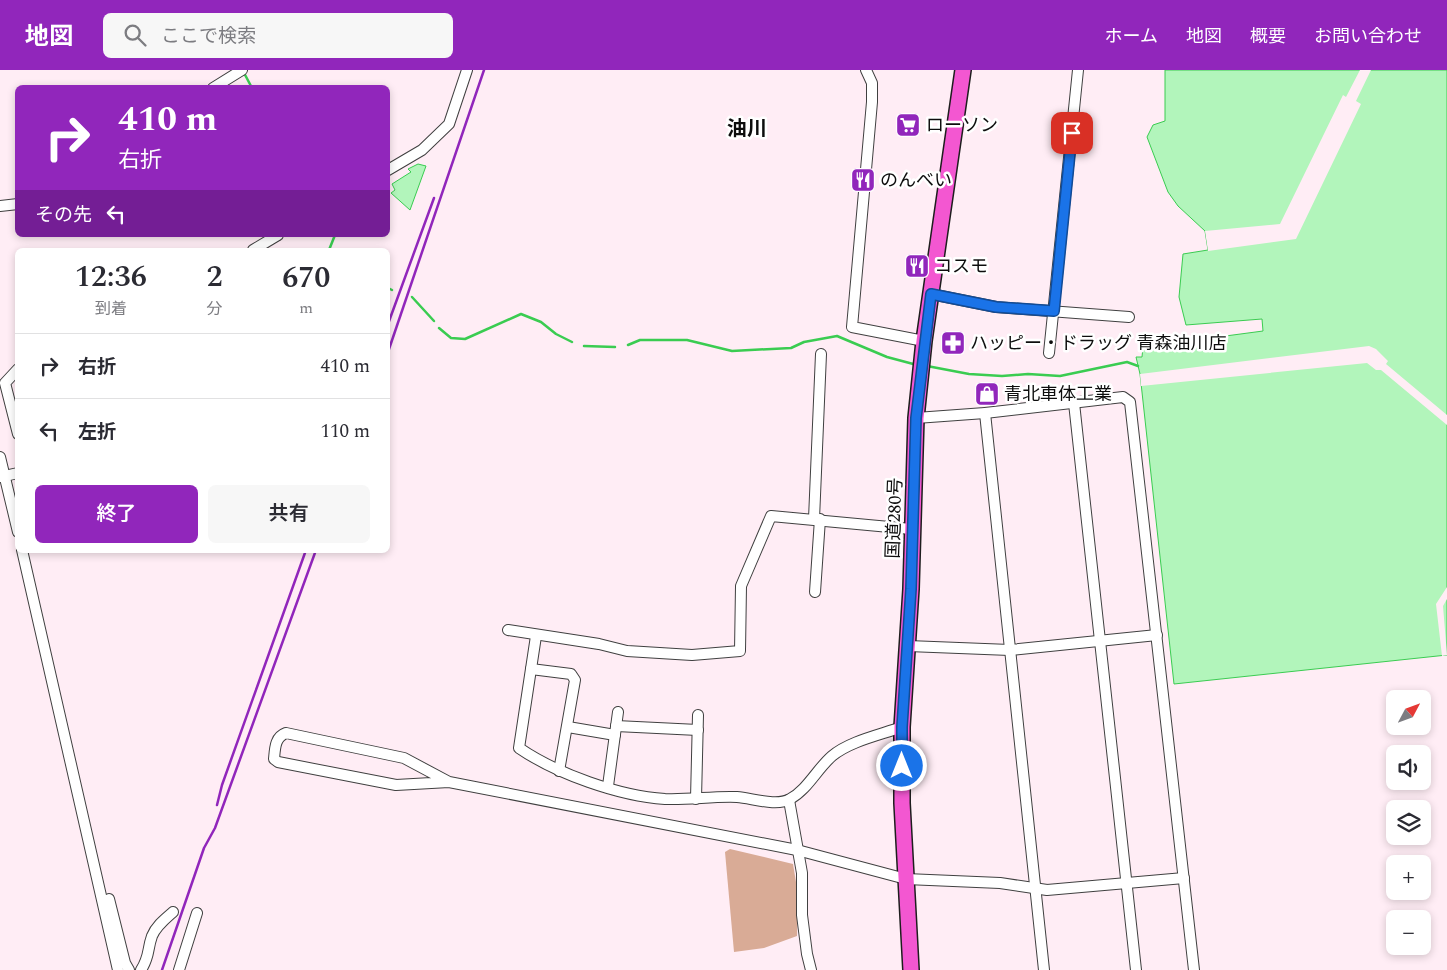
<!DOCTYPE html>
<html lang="ja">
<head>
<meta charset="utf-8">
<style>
  body { margin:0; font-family:Spectral,"Noto Sans JP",serif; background:#f7f7f7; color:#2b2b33; height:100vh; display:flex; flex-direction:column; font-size:19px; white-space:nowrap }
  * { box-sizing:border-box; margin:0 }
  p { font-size:16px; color:#7c7c81 }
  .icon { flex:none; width:28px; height:28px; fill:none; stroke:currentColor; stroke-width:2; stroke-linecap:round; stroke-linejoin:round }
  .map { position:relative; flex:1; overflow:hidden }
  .sheet { position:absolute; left:15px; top:178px; width:375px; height:305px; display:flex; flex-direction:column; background:#fff; border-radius:8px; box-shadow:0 2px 8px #0003 }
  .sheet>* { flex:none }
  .guide { position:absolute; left:15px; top:15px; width:375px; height:152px; border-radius:8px; box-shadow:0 2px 8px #0003; background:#9126bb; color:#fff; overflow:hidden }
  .needle { width:32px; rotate:49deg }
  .buttons { position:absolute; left:1386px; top:620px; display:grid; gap:10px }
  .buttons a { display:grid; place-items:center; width:45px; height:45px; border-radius:8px; background:#fff; box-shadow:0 2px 8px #0003; font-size:25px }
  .pin { position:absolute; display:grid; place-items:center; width:42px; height:42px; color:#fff; margin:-21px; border-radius:10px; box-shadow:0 2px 8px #0006 }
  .me { position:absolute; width:55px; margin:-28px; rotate:0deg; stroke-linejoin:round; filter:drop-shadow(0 0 4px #0008) }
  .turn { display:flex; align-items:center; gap:18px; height:105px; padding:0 20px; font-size:22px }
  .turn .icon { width:65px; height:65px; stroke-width:2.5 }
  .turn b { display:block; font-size:35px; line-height:42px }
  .then { display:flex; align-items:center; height:48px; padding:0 20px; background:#0003; gap:10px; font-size:19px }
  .eta { display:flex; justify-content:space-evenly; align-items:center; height:85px; text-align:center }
  .eta b { font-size:30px; font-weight:600; line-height:35px }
  .cta { display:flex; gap:10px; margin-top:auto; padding:10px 20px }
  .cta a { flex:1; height:58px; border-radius:8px; background:#9126bb; color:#fff; font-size:20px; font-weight:600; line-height:58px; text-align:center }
  .cta a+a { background:#f7f7f7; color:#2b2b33 }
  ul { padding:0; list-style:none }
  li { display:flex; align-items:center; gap:15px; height:65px; padding:0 20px; border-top:1px solid #e1e1e2 }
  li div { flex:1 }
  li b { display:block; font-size:19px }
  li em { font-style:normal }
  header { display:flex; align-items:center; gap:30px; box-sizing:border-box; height:70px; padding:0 25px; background:#9126bb; color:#fff }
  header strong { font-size:24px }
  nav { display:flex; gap:28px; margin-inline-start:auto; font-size:18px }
  .search { width:350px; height:45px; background:#f7f7f7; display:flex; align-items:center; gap:12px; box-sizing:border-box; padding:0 18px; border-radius:8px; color:#7c7c81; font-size:19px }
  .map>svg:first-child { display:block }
  .forest { fill:#d9ab96 }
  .water { fill:#b2f5bb; stroke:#3acc51 }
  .pier { fill:#ffedf5 }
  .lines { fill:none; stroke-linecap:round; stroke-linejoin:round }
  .stream { stroke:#3acc51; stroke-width:2.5 }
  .minor-casing { stroke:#404040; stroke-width:12 }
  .highway-casing { stroke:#1e1e1e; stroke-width:18 }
  .minor { stroke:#fff; stroke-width:10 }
  .highway { stroke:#f357d1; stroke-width:15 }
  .rail { stroke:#9126bb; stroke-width:2.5 }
  .route-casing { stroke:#114b97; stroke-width:12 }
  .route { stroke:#1a73e8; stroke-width:9 }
  .labels { text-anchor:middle; stroke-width:5; stroke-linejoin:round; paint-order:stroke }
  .poi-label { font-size:18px; fill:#0d0d0d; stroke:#fff; text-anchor:start }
  .street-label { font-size:18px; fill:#0d0d0d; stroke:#fff }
  .quarter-label { font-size:20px; font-weight:bold; fill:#0d0d0d; stroke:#fff }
</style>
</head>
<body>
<header>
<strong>地図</strong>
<div class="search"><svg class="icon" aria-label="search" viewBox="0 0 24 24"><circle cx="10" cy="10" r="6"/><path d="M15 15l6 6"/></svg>ここで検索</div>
<nav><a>ホーム</a><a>地図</a><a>概要</a><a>お問い合わせ</a></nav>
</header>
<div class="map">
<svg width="1447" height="900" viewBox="0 0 1447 900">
  <rect width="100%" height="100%" fill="#ffedf5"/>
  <!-- forest -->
  <path class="forest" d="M 730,779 L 793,794 L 798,824 L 797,866 L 764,878 L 734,882 L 725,782 Z"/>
  <!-- water -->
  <g class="water">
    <path d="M 1165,0 L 1447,0 L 1447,585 L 1174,614 L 1140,304 L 1136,287 L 1142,287 L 1143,277 L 1263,261 L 1262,249 L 1186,255 L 1179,227 L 1183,184 L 1208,180 L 1205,161 L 1178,136 L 1168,122 L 1147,67 L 1153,55 L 1165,51 Z"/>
    <path d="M 418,94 L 426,96 L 410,140 L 391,123 L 395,120 L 392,114 L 411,102 L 408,99 Z"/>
  </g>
  <!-- pier -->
  <g class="pier">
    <path d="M 1360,0 L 1371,0 L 1356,31 L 1361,34 L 1296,169 L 1208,181 L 1205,161 L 1280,154 L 1343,25 L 1346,27 Z"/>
    <path d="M 1369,276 L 1376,279 L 1388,291 L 1386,294 L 1447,345 L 1447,355 L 1381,300 L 1376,300 L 1367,293 L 1141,316 L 1140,304 Z"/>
    <path d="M 1447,517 L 1447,529 L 1443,536 L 1447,585 L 1442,586 L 1436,534 Z"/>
  </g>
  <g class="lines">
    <!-- stream -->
    <g class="stream">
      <path d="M 243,1 L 252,18"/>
      <path d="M 329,180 L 335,165"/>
      <path d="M 388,218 L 392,220"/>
      <path d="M 412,227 L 434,251"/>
      <path d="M 439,258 L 451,268 L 465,269 L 521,244 L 541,252 L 556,264 L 572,272"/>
      <path d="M 628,275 L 640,270 L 687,270 L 732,281 L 791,278 L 804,272 L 837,266 L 887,287 L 917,295"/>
      <path d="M 584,276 L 615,277"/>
      <path d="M 927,296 L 969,304 L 1002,306 L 1028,304 L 1060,306 L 1127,292 L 1138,296"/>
    </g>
    <defs>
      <g id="minor">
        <path d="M 866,0 L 872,13 L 872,32 L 852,257 L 924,271"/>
        <path d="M 213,18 L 242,0"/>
        <path d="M 388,100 L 422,80 L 449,54 L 467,0"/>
        <path d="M 0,136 L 18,134"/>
        <path d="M 253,180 L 278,165"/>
        <path d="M 931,224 L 996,237 L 1129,247"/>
        <path d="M 1049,283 L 1078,0"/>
        <path d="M 18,299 L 5,313 L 18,364"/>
        <path d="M 1074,333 L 1136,900"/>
        <path d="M 985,343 L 1044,900"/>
        <path d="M 916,348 L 985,343 L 1123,327 L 1130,332 L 1194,900"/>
        <path d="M 0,387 L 18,462"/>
        <path d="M 0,407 L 18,403"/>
        <path d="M 814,449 L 821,284"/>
        <path d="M 22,480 L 118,900"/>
        <path d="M 815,522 L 820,449"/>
        <path d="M 508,560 L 599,574 L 627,581 L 692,585 L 740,581 L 741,516 L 771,446 L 911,459"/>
        <path d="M 536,566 L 519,678 C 557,704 619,726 665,729 C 689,730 713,726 737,727 C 752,728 776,737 790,729 C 807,720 817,699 832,686 C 850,671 880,665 902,657"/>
        <path d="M 908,576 L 1010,580 L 1157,565"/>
        <path d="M 531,599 L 571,604 L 575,610 L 559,701"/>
        <path d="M 616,656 L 698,660"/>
        <path d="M 568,657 L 615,665"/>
        <path d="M 449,712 L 404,688 L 286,663 C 275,667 275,678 274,689 L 278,692 L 396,715 L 449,712 L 797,780 L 906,809 L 1000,813 L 1047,820 L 1184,808"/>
        <path d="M 608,716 L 618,642"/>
        <path d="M 696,729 L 698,645"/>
        <path d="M 789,730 L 802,803 L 802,845 L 807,884 L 811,900"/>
        <path d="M 109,829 L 125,893 L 129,900"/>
        <path d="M 141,900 C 150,886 147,880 152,866 C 156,856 165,849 173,842"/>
        <path d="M 179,900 L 197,843"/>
      </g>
      <path id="highway" d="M 911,900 L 902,733 L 902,657 L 911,519 L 916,348 L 924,271 L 963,0"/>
    </defs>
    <!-- minor casing -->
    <use href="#minor" class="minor-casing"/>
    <!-- highway casing -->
    <use href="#highway" class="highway-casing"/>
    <!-- minor -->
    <use href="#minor" class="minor"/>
    <!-- highway -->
    <use href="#highway" class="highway"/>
    <!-- rail -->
    <g class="rail">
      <path d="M 388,254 L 434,128"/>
      <path d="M 388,282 L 484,0"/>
      <path d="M 217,735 L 222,715 L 306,480"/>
      <path d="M 162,900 L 204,778 L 215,758 L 316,480"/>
    </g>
  </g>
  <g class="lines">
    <defs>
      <path id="route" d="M 902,696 L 902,657 L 911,519 L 916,348 L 931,224 L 996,237 L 1054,241 L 1072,63"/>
    </defs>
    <!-- route casing -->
    <use href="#route" class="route-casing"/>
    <!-- route -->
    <use href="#route" class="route"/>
  </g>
  <!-- icons -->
  <defs>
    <symbol id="supermarket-square" viewBox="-11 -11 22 22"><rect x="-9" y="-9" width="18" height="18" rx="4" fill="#9126bb" stroke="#fff"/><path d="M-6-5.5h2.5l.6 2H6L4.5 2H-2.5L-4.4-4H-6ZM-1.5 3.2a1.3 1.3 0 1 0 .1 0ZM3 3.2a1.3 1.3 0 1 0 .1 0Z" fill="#fff"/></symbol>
    <symbol id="restaurant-square" viewBox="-11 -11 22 22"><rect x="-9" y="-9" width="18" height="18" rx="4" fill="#9126bb" stroke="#fff"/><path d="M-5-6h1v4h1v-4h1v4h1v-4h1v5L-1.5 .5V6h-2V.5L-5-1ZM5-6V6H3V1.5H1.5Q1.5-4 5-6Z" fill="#fff"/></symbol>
    <symbol id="pharmacy-square" viewBox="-11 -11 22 22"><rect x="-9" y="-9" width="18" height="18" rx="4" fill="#9126bb" stroke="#fff"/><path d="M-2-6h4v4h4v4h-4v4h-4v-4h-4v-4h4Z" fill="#fff"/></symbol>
    <symbol id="shop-square" viewBox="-11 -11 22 22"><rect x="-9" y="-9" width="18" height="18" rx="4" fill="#9126bb" stroke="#fff"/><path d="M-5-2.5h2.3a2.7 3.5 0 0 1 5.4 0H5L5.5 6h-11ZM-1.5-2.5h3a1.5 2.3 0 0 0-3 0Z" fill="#fff"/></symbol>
  </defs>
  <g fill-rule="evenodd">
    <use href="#supermarket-square" x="894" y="41" width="28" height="28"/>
    <use href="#restaurant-square" x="849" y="96" width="28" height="28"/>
    <use href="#restaurant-square" x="903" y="182" width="28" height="28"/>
    <use href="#pharmacy-square" x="939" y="259" width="28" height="28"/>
    <use href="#shop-square" x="973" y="310" width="28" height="28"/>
  </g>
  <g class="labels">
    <!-- poi labels -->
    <g class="poi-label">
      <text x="926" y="61">ローソン</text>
      <text x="880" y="116">のんべい</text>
      <text x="934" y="202">コスモ</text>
      <text x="970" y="279">ハッピー・ドラッグ 青森油川店</text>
      <text x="1004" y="330">青北車体工業</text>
    </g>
    <!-- street labels -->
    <g class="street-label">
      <text transform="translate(894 448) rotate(-88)" y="6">国道280号</text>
    </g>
    <!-- quarter labels -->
    <g class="quarter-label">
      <text x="747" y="65">油川</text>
    </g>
  </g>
</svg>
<div class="buttons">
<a><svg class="needle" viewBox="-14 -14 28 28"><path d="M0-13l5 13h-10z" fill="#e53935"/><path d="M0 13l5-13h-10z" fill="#7c7c81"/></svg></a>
<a><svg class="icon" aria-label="sound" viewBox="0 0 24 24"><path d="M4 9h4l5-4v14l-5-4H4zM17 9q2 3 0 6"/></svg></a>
<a><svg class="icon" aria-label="layers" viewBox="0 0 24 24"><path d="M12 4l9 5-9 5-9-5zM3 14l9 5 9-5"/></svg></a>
<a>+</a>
<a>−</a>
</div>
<div class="pin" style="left:1072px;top:63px;background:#d93025"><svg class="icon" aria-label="arrive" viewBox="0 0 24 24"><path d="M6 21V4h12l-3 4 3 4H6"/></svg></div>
<svg class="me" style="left:902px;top:696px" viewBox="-20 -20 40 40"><circle r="17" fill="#1a73e8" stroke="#fff" stroke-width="3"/><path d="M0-11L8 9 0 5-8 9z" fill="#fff"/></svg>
<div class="guide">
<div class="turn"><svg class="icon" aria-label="right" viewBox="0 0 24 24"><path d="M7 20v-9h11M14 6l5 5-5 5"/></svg><div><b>410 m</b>右折</div></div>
<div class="then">その先<svg class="icon" aria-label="left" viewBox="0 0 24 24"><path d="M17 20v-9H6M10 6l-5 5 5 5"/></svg></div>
</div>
<section class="sheet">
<div class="eta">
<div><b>12:36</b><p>到着</p></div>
<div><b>2</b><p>分</p></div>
<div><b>670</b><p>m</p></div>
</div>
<ul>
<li><svg class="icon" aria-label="right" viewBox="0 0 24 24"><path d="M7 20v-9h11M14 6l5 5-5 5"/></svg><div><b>右折</b></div><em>410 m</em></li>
<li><svg class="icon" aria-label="left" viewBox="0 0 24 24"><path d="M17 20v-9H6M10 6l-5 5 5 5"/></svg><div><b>左折</b></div><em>110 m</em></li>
</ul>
<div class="cta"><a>終了</a><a>共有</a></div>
</section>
</div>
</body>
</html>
